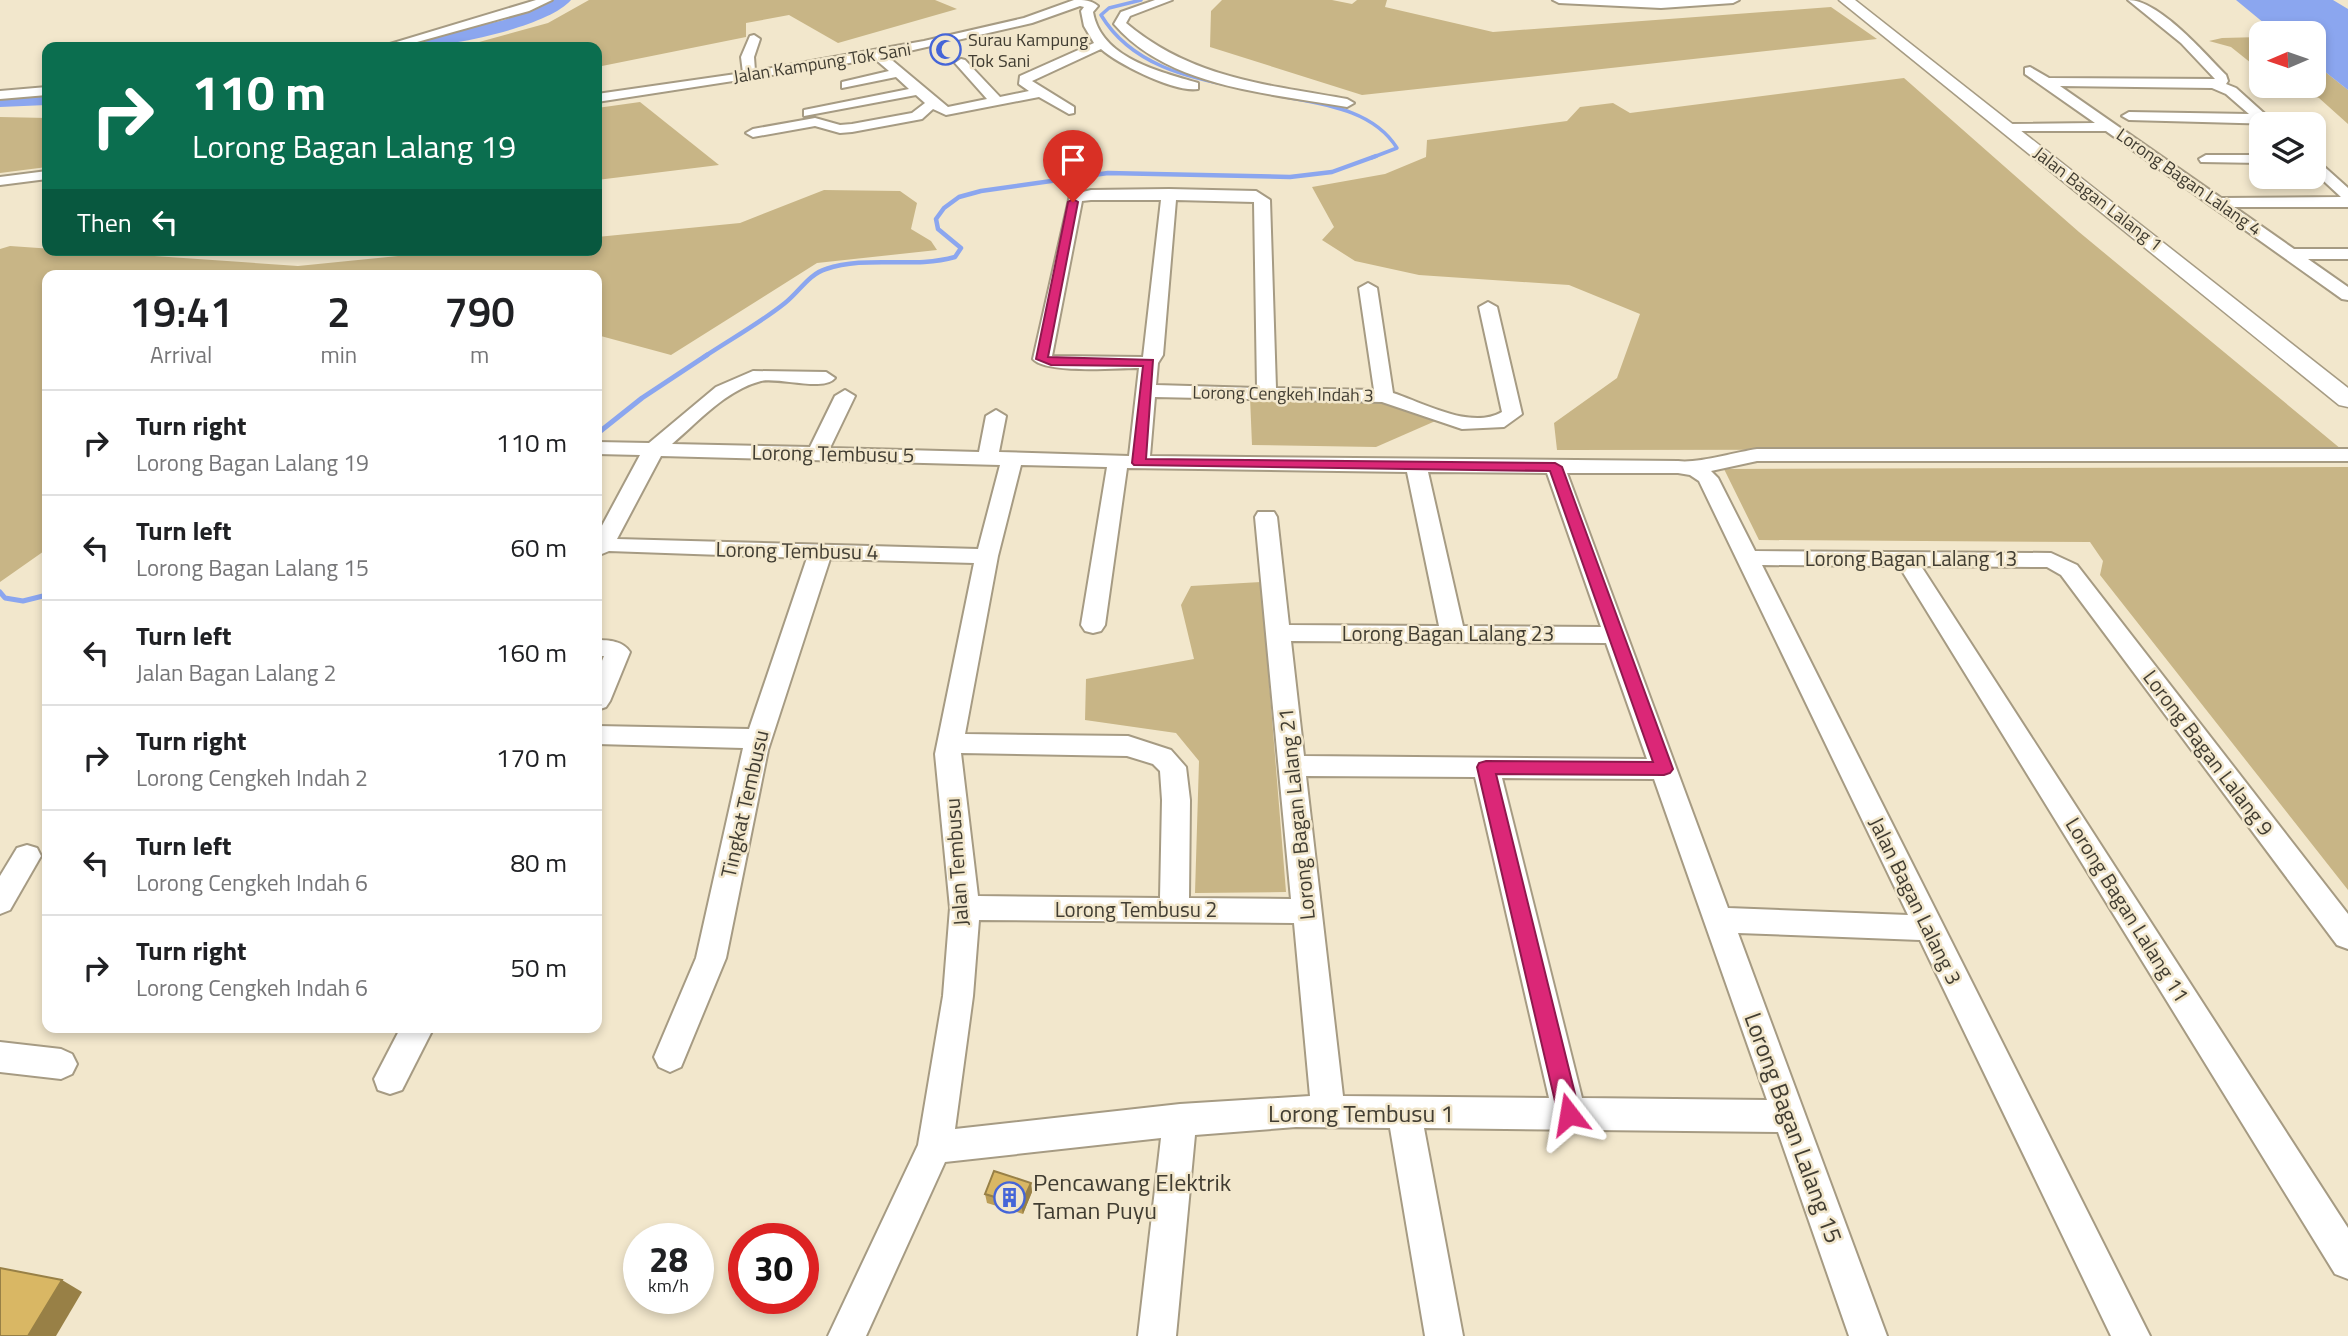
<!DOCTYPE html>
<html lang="en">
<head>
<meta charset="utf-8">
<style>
  body { margin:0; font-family:"Titillium Web",sans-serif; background:#f2f2f2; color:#202124; height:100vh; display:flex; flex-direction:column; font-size:26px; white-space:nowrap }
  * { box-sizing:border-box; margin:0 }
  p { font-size:23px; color:#757577 }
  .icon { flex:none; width:38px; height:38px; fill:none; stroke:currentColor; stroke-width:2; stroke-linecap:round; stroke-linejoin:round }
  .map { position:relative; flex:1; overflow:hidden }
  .panel { position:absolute; left:42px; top:270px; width:560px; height:763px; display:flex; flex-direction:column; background:#fff; border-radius:14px; box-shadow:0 4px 10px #0003 }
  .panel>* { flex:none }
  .guide { position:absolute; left:42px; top:42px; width:560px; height:214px; border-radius:14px; box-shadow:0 4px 10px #0003; background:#0b6e4f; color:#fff; overflow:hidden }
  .needle { width:46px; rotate:268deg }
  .tools { position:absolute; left:2249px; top:21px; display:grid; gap:14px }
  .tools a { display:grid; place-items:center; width:77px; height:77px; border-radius:14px; background:#fff; box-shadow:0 4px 10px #0003; font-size:35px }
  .speed { position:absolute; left:623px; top:1223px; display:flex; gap:14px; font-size:35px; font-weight:700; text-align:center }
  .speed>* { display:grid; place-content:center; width:91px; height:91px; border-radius:50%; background:#fff; box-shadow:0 4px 10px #0003; line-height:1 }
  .speed small { font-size:18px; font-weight:400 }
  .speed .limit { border:10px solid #d22; background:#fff; color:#111 }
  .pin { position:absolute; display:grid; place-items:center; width:60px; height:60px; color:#fff; margin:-72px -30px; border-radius:50% 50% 50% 0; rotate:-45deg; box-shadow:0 0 7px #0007 }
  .pin .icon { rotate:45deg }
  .me { position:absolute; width:77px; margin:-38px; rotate:346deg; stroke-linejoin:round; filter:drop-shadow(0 0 5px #0008) }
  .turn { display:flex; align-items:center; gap:24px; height:147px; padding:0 35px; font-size:32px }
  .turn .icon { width:91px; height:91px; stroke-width:2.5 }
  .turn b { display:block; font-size:49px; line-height:60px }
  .then { display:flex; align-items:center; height:66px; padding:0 35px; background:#0003; gap:14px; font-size:26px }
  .eta { display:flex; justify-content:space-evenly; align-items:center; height:119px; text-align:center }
  .eta b { font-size:42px; font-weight:600; line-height:49px }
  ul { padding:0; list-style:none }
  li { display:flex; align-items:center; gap:21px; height:105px; padding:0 35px; border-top:2px solid #e0e0e0 }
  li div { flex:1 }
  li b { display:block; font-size:26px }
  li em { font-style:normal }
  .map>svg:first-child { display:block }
  .green { fill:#c8b586 }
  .water { fill:#8ba6ef }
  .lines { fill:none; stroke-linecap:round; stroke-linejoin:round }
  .stream-far2 { stroke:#8ba6ef; stroke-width:3.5 }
  .stream-far1 { stroke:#8ba6ef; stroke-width:4.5 }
  .stream { stroke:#8ba6ef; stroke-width:5 }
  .river { fill:#8ba6ef; fill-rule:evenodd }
  .minor-casing { stroke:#a69b83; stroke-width:4 }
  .major-casing { stroke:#a69b83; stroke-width:3 }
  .minor { fill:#fff; fill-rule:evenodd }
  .major { fill:#fff; fill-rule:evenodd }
  .wall { fill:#bb9d56 }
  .shaded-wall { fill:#988046 }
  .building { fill:#d9b764; stroke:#988046; stroke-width:2 }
  .route { fill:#db2777; stroke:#8e194d; stroke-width:2 }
  .labels { text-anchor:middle; stroke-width:5; stroke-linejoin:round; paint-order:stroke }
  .far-poi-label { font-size:18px; fill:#413d32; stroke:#f2e7cc; text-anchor:start }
  .far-street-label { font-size:18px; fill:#413d32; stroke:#f2e7cc }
  .street-label { font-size:21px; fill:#413d32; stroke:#f2e7cc }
  .near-street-label { font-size:24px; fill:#413d32; stroke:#f2e7cc }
  .near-poi-label { font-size:24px; fill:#413d32; stroke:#f2e7cc; text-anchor:start }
</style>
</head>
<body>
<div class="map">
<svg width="2348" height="1336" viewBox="0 0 2348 1336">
  <rect width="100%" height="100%" fill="#f2e7cc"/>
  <!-- green -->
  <g class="green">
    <path d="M 589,0 L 935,0 L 957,9 L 838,43 L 789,15 L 746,23 L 746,37 L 597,67 L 597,47 L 461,47 L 548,23 Z"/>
    <path d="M 1222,0 L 1332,0 L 1352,4 L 1357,0 L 1387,0 L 1385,7 L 1493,32 L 1831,7 L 1877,39 L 1362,95 L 1210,47 L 1211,11 Z"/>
    <path d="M 2261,37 L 2261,71 L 2231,47 L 2209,41 L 2222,38 Z"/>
    <path d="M 2314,63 L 2348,90 L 2348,124 L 2319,98 L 2290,86 L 2314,86 Z"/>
    <path d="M 1904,78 L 2079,232 L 2341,449 L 1557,450 L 1554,423 L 1617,378 L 1640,314 L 1569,285 L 1419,275 L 1355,261 L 1322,240 L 1334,227 L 1312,187 L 1385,174 L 1426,157 L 1427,140 L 1567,121 L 1580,107 L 1613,103 L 1630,113 Z"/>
    <path d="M 640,102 L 719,165 L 597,180 L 597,108 Z"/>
    <path d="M 0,117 L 47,118 L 47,167 L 0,173 Z"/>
    <path d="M 824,190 L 900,191 L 917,203 L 911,229 L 931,241 L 937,250 L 817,263 L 671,355 L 597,335 L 597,275 L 47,275 L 47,549 L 0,582 L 0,249 L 10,246 L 298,266 L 458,250 L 597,250 L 597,237 L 740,223 Z"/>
    <path d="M 1250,397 L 1381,399 L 1440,419 L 1376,447 L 1252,445 Z"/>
    <path d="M 2348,467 L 2348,890 L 2100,575 L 2103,561 L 2090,542 L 1759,540 L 1724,469 Z"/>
    <path d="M 1261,582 L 1286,892 L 1195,893 L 1199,761 L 1176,733 L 1085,720 L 1086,679 L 1194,659 L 1181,605 L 1191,586 Z"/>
  </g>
  <!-- water -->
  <path class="water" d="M 2236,0 L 2333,0 L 2348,9 L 2348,90 L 2314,63 L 2314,33 L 2276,33 Z"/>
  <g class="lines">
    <!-- stream-far2 -->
    <g class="stream-far2">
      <path d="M 1141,0 L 1109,8 L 1101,15 C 1131,65 1188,78 1242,88"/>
      <path d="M 1280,96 C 1322,104 1373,109 1397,148 L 1371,158"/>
    </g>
    <!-- stream-far1 -->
    <path class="stream-far1" d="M 704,357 C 731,339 760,323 785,303 C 799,292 809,274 826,269 C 867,255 913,269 955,257 L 961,248 L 938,229 L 936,219 L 944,208 L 959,197 L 981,191 L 1108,173 L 1290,177 L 1332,172 L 1376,156"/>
    <!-- stream -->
    <g class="stream">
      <path d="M 598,433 L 642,398 L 707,355"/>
      <path d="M 0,592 L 5,598 L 23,601 L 47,595"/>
    </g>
    <!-- river -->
    <g class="river">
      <path d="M 551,0 L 571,0 C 547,28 440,49 404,47 L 407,43 L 504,20 Z"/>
      <path d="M 47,93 L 47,105 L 0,107 L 0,95 Z"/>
    </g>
    <defs>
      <g id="minor">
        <path d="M 536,0 L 552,0 L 529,11 L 399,47 L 380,47 Z"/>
        <path d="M 1074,0 C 1084,0 1091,0 1098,6 L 1093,12 C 1101,58 1158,71 1198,83 L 1198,89 C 1175,93 1118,64 1101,49 L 1032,81 L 1074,107 L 1074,113 L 1069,114 L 1039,97 L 946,115 L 933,109 L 922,119 L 852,132 L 840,133 L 815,126 L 753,137 L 746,133 L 753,129 L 815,118 L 840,125 L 852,124 L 912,113 L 925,103 L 916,95 L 804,116 L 804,110 L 909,89 L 896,77 L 842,88 L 842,82 L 889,71 L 875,59 L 597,102 L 597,94 L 743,73 L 741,57 L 750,36 L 754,35 L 760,39 L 754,57 L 755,71 L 924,41 L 1024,18 ZM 1080,6 L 1084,7 L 1081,11 L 1084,26 L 1094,43 L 1020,76 L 1019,84 L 1029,91 L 1000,97 L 965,60 L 961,59 L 955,63 L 987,99 L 948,107 L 887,56 L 1032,23 Z"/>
        <path d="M 1155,0 L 1172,0 L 1130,16 L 1126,23 C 1191,78 1267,85 1347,99 L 1354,103 L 1347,107 C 1270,93 1169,88 1114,24 L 1121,12 Z"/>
        <path d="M 1553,0 L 1739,0 L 1733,3 L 1661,8 L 1559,3 Z"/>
        <path d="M 2128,0 C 2159,0 2204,53 2226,75 L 2228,81 L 2226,84 L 2236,88 L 2276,124 L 2129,120 L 2122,116 L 2129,112 L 2249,114 L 2226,94 L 2212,88 L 2060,86 L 2221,198 L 2341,197 L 2314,172 L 2314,161 L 2319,162 L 2348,188 L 2348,207 L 2234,207 L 2294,249 L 2348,249 L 2348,259 L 2308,259 L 2348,287 L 2348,300 L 2342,299 L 2106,131 L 2004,131 L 2002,128 L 2009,124 L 2095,123 L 2025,74 L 2025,68 L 2030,67 L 2049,78 L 2215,79 L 2181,43 Z"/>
        <path d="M 47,87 L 47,95 L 0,99 L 0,91 Z"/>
        <path d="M 2206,155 L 2261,155 L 2261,163 L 2201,162 L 2199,159 Z"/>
        <path d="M 47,171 L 47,179 L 0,185 L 0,177 Z"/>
        <path d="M 1169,189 L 1256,191 L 1270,200 L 1276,388 L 1374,390 L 1359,288 L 1368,283 L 1377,288 L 1393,393 C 1424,403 1471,430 1502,412 L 1479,307 L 1488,302 L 1497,307 L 1522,414 L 1504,427 L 1462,429 L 1382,402 L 1155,397 L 1150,456 L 1678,461 C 1696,464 1736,452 1757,449 L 2348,449 L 2348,461 L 1757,461 L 1711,471 L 1718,478 L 1755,551 L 2051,553 L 2077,565 L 2348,914 L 2348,949 L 2337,945 L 2061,575 L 2047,567 L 1921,566 L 2348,1228 L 2348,1279 L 2335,1274 L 1899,566 L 1762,565 L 2150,1336 L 2111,1336 L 1920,940 L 1738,933 L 1887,1336 L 1849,1336 L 1778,1132 L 1424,1128 L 1463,1336 L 1425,1336 L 1390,1128 L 1296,1127 L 1195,1135 L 1176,1336 L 1138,1336 L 1161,1138 L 945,1162 L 866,1336 L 828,1336 L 918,1145 L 943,996 L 950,908 L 935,754 L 974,563 L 830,559 L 768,750 L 726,958 L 681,1067 L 670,1072 L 659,1067 L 654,1057 L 696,958 L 743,748 L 597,744 L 597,726 L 749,729 L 807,558 L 609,551 L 597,556 L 597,535 L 640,455 L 597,454 L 597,442 L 649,443 L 716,387 L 753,371 L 826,372 L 835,378 C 824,392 779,377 761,381 C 726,390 699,421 672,444 L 810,447 L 835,396 L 845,390 L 855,396 L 830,448 L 979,452 L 986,416 L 996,410 L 1006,416 L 999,452 L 1129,456 L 1139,368 C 1117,368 1046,374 1033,359 L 1070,195 L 1091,190 ZM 1091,200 L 1161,200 L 1143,357 L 1052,356 L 1082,201 ZM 1176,200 L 1254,202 L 1257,388 L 1156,385 L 1158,363 L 1163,355 ZM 661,456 L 1000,465 L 978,549 L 617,539 ZM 1021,465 L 1107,467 L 1081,625 L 1085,631 L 1093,633 L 1101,631 L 1105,625 L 1127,468 L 1407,472 L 1439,626 L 1289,625 L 1277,517 L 1274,512 L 1258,512 L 1255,517 L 1291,899 L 1189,898 L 1190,800 L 1186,767 L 1171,750 L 1128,736 L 965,734 L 998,556 ZM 1428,472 L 1547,473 L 1601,627 L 1463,626 ZM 1567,473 L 1678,473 L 1690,475 L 1699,481 L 1908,915 L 1728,908 ZM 1291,641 L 1606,643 L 1647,759 L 1304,756 ZM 961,753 L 1127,756 L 1153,764 L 1160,771 L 1162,800 L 1160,898 L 978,896 ZM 1306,776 L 1475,777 L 1549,1098 L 1343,1096 ZM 1502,778 L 1654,779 L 1767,1100 L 1582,1098 ZM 979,920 L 1294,923 L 1310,1096 L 1180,1104 L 955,1129 L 973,996 Z"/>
        <path d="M 597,640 C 609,640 623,641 630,652 L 610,701 L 606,707 L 597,710 L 597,673 L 604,656 L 597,656 Z"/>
        <path d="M 27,845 L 37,848 L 41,856 L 10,910 L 0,914 L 0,876 L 17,848 Z"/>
        <path d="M 401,1027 L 434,1027 L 402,1090 L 390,1094 L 378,1090 L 374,1079 Z"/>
        <path d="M 0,1042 L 61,1049 L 72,1054 L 77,1064 L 72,1074 L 61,1079 L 0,1072 Z"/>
      </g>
      <path id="major" d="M 1839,0 L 1855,0 L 2348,388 L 2348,407 L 2339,405 Z"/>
    </defs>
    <!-- minor casing -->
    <use href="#minor" class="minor-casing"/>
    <!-- major casing -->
    <use href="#major" class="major-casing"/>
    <!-- minor -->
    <use href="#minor" class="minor"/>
    <!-- major -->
    <use href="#major" class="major"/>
  </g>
  <!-- wall -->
  <path class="wall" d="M 1031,1183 L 1032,1192 L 1023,1214 L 987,1203 L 985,1194 Z"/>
  <!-- shaded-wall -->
  <g class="shaded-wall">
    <path d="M 1031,1183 L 1032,1192 L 1023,1214 L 1021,1205 Z"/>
    <path d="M 62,1280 L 82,1292 L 56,1336 L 28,1336 Z"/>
  </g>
  <!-- building -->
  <g class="building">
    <path d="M 994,1171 L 1031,1183 L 1021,1205 L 985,1194 Z"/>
    <path d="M 0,1268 L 62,1280 L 28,1336 L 0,1336 Z"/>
  </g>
  <!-- route -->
  <path class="route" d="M 1073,199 L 1078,202 L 1048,357 L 1153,360 L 1146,459 L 1555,463 L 1562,467 L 1673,769 L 1670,773 L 1664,775 L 1496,774 L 1580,1114 L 1577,1121 L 1569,1124 L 1562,1121 L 1558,1114 L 1477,767 L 1479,763 L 1486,761 L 1653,762 L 1550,471 L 1134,465 L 1132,463 L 1143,366 L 1051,365 L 1036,359 L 1068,202 Z"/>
  <!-- icons -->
  <defs>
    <symbol id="mosque-ring" viewBox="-11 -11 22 22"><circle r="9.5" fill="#f2e7cc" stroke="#4565d8" stroke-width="1.5"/><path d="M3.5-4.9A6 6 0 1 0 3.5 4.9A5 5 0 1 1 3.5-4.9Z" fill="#4565d8"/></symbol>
    <symbol id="building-ring" viewBox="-11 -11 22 22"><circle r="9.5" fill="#f2e7cc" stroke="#4565d8" stroke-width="1.5"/><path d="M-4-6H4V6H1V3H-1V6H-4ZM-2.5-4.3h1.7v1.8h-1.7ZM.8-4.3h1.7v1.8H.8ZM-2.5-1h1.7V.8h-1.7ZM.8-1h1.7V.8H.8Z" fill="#4565d8"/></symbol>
  </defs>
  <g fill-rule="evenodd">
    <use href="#mosque-ring" x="928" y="32" width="35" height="35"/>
    <use href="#building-ring" x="992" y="1180" width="35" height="35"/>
  </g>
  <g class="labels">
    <!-- far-poi labels -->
    <g class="far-poi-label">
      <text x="968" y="46">Surau Kampung<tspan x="968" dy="21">Tok Sani</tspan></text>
    </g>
    <!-- far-street labels -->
    <g class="far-street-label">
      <text transform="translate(822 63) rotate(-9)" y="6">Jalan Kampung Tok Sani</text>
      <text transform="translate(2189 182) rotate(35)" y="6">Lorong Bagan Lalang 4</text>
      <text transform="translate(2098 199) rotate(38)" y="6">Jalan Bagan Lalang 1</text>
      <text transform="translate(1283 394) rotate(1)" y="6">Lorong Cengkeh Indah 3</text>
    </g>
    <!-- street labels -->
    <g class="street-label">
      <text transform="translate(833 454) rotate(1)" y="7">Lorong Tembusu 5</text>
      <text transform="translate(797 551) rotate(1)" y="7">Lorong Tembusu 4</text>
      <text x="1911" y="566">Lorong Bagan Lalang 13</text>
      <text x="1448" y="641">Lorong Bagan Lalang 23</text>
      <text transform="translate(2208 753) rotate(53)" y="7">Lorong Bagan Lalang 9</text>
      <text transform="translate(745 804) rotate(-77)" y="7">Tingkat Tembusu</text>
      <text transform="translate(1297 814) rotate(-96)" y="7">Lorong Bagan Lalang 21</text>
      <text transform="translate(957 862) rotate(-94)" y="7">Jalan Tembusu</text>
      <text transform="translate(1915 901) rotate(64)" y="7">Jalan Bagan Lalang 3</text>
      <text x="1136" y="917">Lorong Tembusu 2</text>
      <text transform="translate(2127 910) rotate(58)" y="7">Lorong Bagan Lalang 11</text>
    </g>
    <!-- near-street labels -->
    <g class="near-street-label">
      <text x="1361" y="1122">Lorong Tembusu 1</text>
      <text transform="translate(1793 1128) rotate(70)" y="8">Lorong Bagan Lalang 15</text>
    </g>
    <!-- near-poi labels -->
    <g class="near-poi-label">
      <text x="1033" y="1191">Pencawang Elektrik<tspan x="1033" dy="28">Taman Puyu</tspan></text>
    </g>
  </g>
</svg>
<div class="tools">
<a><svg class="needle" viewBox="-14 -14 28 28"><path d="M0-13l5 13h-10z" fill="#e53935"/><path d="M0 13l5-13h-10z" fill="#757577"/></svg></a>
<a><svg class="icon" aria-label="layers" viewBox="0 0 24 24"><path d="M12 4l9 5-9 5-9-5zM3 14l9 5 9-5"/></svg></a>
</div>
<div class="speed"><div>28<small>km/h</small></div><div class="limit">30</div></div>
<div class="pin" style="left:1073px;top:202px;background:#d93025"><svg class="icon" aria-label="arrive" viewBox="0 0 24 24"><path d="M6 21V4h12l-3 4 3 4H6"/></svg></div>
<svg class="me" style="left:1569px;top:1114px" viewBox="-20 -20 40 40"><path d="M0-17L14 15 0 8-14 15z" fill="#db2777" stroke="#fff" stroke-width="4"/></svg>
<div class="guide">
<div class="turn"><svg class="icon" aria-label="right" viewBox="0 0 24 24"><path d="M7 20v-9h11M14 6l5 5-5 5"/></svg><div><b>110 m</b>Lorong Bagan Lalang 19</div></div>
<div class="then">Then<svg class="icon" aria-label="left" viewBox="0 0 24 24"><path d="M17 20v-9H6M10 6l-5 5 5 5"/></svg></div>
</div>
<section class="panel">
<div class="eta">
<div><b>19:41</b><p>Arrival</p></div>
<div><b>2</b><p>min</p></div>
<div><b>790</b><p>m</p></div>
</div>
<ul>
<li><svg class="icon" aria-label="right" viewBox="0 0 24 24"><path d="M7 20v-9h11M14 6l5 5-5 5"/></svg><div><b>Turn right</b><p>Lorong Bagan Lalang 19</p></div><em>110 m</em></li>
<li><svg class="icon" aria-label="left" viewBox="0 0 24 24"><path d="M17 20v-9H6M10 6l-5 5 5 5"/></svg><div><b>Turn left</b><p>Lorong Bagan Lalang 15</p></div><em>60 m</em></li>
<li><svg class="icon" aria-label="left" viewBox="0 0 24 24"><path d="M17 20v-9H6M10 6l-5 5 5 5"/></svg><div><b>Turn left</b><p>Jalan Bagan Lalang 2</p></div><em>160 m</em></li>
<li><svg class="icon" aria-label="right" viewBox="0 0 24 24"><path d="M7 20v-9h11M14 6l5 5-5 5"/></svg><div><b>Turn right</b><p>Lorong Cengkeh Indah 2</p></div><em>170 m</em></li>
<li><svg class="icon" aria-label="left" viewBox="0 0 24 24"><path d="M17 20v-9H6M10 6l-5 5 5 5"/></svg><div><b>Turn left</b><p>Lorong Cengkeh Indah 6</p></div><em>80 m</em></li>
<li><svg class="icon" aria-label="right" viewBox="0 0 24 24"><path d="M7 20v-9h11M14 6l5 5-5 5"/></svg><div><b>Turn right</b><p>Lorong Cengkeh Indah 6</p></div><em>50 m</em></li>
</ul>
</section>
</div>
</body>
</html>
